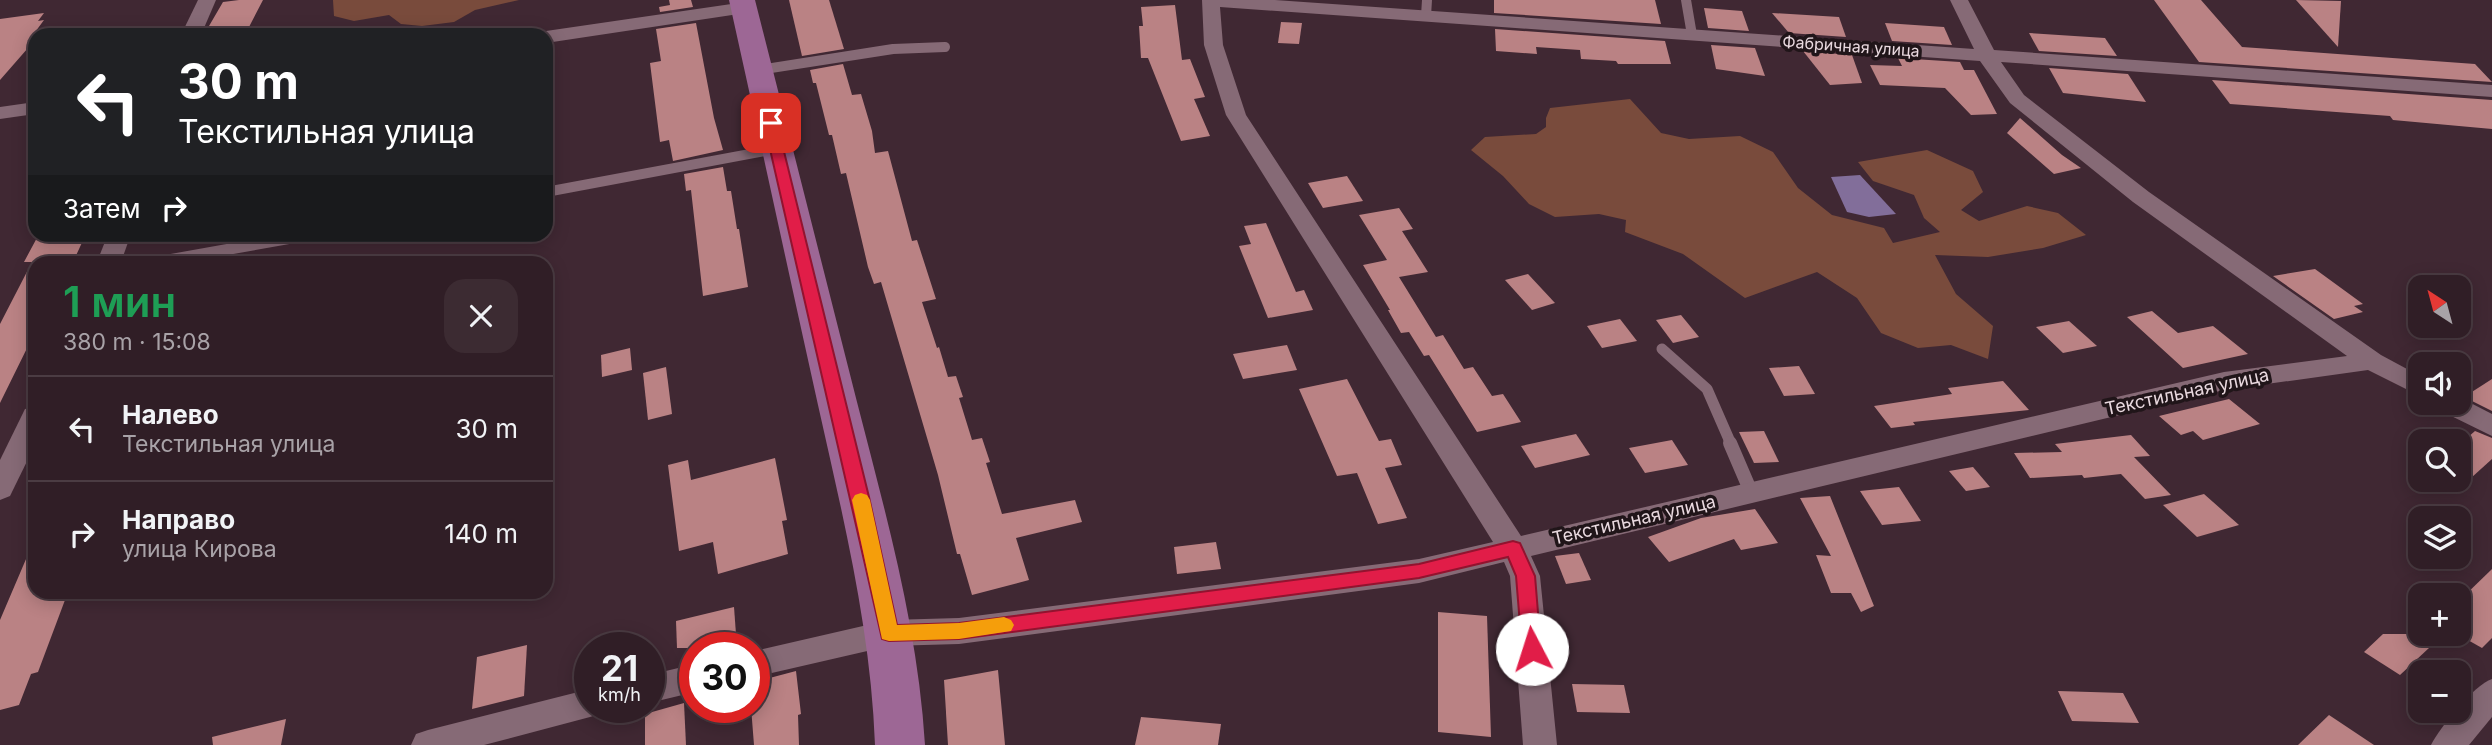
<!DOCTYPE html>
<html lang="ru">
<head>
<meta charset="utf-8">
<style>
  body { margin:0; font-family:Inter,sans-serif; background:#3c2b32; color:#f1f3f6; height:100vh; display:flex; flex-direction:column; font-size:26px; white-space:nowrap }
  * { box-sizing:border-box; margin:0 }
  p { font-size:23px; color:#a8a2a7 }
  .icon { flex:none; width:38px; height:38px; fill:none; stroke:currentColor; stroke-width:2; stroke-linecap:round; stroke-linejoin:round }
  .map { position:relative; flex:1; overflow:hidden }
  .panel { position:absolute; left:28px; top:256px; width:525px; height:343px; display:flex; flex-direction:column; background:#301e26; border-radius:21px; box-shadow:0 4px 18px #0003,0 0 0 2px #4b3c43 }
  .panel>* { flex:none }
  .banner { position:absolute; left:28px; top:28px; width:525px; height:214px; border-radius:21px; box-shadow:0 4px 18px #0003,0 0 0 2px #4b3c43; background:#202124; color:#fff; overflow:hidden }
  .needle { width:46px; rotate:324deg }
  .controls { position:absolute; left:2408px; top:275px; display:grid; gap:14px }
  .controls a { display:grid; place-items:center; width:63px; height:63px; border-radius:14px; background:#301e26; box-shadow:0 4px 18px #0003,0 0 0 2px #4b3c43; font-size:35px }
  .speed { position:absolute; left:574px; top:632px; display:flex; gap:14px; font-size:35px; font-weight:700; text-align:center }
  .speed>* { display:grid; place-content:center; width:91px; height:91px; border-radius:50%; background:#301e26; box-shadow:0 4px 18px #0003,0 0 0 2px #4b3c43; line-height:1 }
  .speed small { font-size:18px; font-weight:400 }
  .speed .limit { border:10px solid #d22; background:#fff; color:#111 }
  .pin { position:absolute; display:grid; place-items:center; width:60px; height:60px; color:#fff; margin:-30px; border-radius:14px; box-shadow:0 4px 10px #0006 }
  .me { position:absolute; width:77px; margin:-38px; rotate:355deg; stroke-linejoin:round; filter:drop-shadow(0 0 5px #0008) }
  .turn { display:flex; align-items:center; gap:24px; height:147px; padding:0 35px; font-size:32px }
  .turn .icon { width:91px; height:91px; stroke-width:2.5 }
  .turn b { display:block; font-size:49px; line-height:60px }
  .then { display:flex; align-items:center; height:66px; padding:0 35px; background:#0003; gap:14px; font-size:26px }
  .round { display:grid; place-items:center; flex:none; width:74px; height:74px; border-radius:21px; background:#3c2b32 }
  .head { display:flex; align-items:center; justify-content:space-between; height:119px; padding:0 35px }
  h1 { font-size:42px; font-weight:600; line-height:52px; color:#1e9e55 }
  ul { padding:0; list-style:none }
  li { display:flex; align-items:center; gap:21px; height:105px; padding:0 35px; border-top:2px solid #4b3c43 }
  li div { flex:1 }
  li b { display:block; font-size:26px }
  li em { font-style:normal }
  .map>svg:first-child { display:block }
  .green { fill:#794b3c }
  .water { fill:#826e9a }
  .building { fill:#ba8284 }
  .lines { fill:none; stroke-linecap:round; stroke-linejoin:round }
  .lane-far2 { stroke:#866a76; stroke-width:10 }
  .lane-far1 { stroke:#866a76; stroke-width:11 }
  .lane { stroke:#866a76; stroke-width:14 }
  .street { fill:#866a76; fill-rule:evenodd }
  .primary { fill:#9d6795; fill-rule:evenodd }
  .route { fill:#e11d48; stroke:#92132f; stroke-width:2 }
  .slow { fill:#f59e0b }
  .labels { text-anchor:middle; stroke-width:7; stroke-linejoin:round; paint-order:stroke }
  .far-street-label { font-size:16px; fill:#e9d9df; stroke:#201519 }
  .street-label { font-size:18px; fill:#e9d9df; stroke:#201519 }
</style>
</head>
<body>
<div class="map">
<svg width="2492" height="745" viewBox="0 0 2492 745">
  <rect width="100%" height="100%" fill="#402833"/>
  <!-- green -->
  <g class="green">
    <path d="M 333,0 L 519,0 L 475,10 L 454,22 L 422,26 L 401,24 L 389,15 L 354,21 L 334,16 Z"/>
    <path d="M 1630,99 L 1661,133 L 1689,139 L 1740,136 L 1773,152 L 1798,188 L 1832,215 L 1884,228 L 1893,243 L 1940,232 L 1924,218 L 1914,195 L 1873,181 L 1858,162 L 1927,150 L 1973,171 L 1983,192 L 1961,210 L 1979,221 L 2027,206 L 2058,213 L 2086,235 L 2043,248 L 1988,257 L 1935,255 L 1956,294 L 1993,326 L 1988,359 L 1951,345 L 1918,348 L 1881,333 L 1857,298 L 1817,272 L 1745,298 L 1683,254 L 1625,232 L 1626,220 L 1599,214 L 1555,217 L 1529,204 L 1503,176 L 1471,150 L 1485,137 L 1536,134 L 1546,127 L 1546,118 L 1550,108 Z"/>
  </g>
  <!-- water -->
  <path class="water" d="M 1860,175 L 1896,214 L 1869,217 L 1847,212 L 1831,177 Z"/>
  <!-- building -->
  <g class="building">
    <path d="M 239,0 L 263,0 L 249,27 L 211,32 L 214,26 L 209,26 L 223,2 Z"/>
    <path d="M 669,0 L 691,0 L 693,7 L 660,12 L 659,7 L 670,5 Z"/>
    <path d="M 789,0 L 829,0 L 844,49 L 802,56 Z"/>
    <path d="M 1494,0 L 1655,0 L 1661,24 L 1494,13 Z"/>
    <path d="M 2154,0 L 2201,0 L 2242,47 L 2475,64 L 2492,82 L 2199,62 Z"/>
    <path d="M 2296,0 L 2341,1 L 2338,47 Z"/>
    <path d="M 1175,5 L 1182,60 L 1190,59 L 1205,97 L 1194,99 L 1210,136 L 1181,141 L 1148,58 L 1141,58 L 1139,26 L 1143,26 L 1141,7 Z"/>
    <path d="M 1704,8 L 1742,11 L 1749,31 L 1708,28 Z"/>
    <path d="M 44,13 L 38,21 L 44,20 L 30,39 L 35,40 L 0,80 L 0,19 Z"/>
    <path d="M 1772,13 L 1839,17 L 1846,37 L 1789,33 Z"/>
    <path d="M 1281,22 L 1302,23 L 1299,44 L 1278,43 Z"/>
    <path d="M 696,23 L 714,118 L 723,150 L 673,161 L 669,140 L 660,142 L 650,63 L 661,61 L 656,29 Z"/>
    <path d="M 1885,23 L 1944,27 L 1952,45 L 1892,41 Z"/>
    <path d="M 1495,29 L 1665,41 L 1671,64 L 1618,64 L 1616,61 L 1581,59 L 1580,50 L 1536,47 L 1537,54 L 1496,51 Z"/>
    <path d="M 2029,33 L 2105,38 L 2117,56 L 2039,51 Z"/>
    <path d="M 1711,45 L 1755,48 L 1765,76 L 1716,69 Z"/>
    <path d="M 1803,51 L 1852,55 L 1862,83 L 1830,85 Z"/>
    <path d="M 1898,58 L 1960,62 L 1964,70 L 1974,70 L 1997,114 L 1971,115 L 1945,88 L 1880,85 L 1870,65 L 1902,66 Z"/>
    <path d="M 843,64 L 852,95 L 861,94 L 872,131 L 875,153 L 888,151 L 912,241 L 917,240 L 936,299 L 922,302 L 937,348 L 939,347 L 948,377 L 956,376 L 963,397 L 959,398 L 972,440 L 982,438 L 990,462 L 986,463 L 1002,514 L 1075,500 L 1082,522 L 1016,538 L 1029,580 L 972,595 L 960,554 L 957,554 L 938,475 L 881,282 L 874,284 L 868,267 L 846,173 L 841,174 L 832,135 L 829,135 L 816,83 L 813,83 L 810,70 Z"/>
    <path d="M 2049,68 L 2128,74 L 2146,102 L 2063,93 Z"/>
    <path d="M 2212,80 L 2492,100 L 2492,129 L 2393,120 L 2390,116 L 2230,104 Z"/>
    <path d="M 2020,118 L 2062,155 L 2081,168 L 2054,174 L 2007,133 Z"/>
    <path d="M 723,167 L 727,191 L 731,191 L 737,229 L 739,229 L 748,287 L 703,296 L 691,190 L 686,191 L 684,174 Z"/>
    <path d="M 1347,176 L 1363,201 L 1323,208 L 1308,183 Z"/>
    <path d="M 1399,208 L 1413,229 L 1402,231 L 1428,272 L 1399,277 L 1436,337 L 1443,335 L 1464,369 L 1473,367 L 1492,396 L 1503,394 L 1521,422 L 1477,432 L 1429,355 L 1424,356 L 1409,332 L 1401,333 L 1388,310 L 1390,310 L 1363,265 L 1387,260 L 1359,215 Z"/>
    <path d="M 1266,223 L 1296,292 L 1304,290 L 1313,310 L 1268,318 L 1239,246 L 1251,244 L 1244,226 Z"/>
    <path d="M 39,234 L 86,234 L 73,262 L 35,262 L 35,332 L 0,403 L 0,324 L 32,262 L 24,262 Z"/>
    <path d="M 2315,269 L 2363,304 L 2354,306 L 2363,312 L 2334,319 L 2273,276 Z"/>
    <path d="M 1528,274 L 1555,303 L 1532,310 L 1505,280 Z"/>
    <path d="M 2152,311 L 2178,333 L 2213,326 L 2248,354 L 2183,368 L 2127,317 Z"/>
    <path d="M 1681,315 L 1699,337 L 1673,343 L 1656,320 Z"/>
    <path d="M 1620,319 L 1637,341 L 1602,348 L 1587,326 Z"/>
    <path d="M 2069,321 L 2097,346 L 2063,353 L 2036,327 Z"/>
    <path d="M 1287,345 L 1297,370 L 1243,379 L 1233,354 Z"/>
    <path d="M 630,348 L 632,370 L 602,377 L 601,355 Z"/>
    <path d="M 1799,366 L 1815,394 L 1784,396 L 1769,368 Z"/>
    <path d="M 666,367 L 672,414 L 648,420 L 643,373 Z"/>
    <path d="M 1347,379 L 1379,441 L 1391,439 L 1402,465 L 1385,468 L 1407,518 L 1378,524 L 1357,473 L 1337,476 L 1299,389 Z"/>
    <path d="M 2492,379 L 2492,411 L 2464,397 Z"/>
    <path d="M 2003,381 L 2029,410 L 1913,422 L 1915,425 L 1891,428 L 1874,406 L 1952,394 L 1948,388 Z"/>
    <path d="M 2229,399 L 2260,424 L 2203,440 L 2193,431 L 2181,435 L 2159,416 Z"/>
    <path d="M 1764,431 L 1779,462 L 1754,463 L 1739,432 Z"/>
    <path d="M 2475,431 L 2492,438 L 2492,459 L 2471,478 L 2459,471 L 2459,445 Z"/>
    <path d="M 1576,434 L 1590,455 L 1535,468 L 1521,446 Z"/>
    <path d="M 2131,435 L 2150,456 L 2134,457 L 2171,495 L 2145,499 L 2121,474 L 2084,478 L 2082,475 L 2030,478 L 2014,453 L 2062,452 L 2055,444 Z"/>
    <path d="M 1672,440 L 1688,465 L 1645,473 L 1629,448 Z"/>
    <path d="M 775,458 L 787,520 L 782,521 L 788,554 L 718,574 L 713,542 L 679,551 L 668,465 L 688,460 L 691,480 Z"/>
    <path d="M 1973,467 L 1990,487 L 1966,491 L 1949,471 Z"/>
    <path d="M 1899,487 L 1921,521 L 1882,525 L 1860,491 Z"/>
    <path d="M 2204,494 L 2239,525 L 2197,537 L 2163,505 Z"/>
    <path d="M 1830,496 L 1874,606 L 1861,612 L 1851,593 L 1831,593 L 1816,555 L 1831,556 L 1800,498 Z"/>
    <path d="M 1755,509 L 1778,543 L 1741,550 L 1734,539 L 1669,562 L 1648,537 L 1701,518 Z"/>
    <path d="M 35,538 L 35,592 L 68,592 L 38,672 L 31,674 L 19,705 L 0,710 L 0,620 Z"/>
    <path d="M 1216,542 L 1221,569 L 1177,574 L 1174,547 Z"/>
    <path d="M 1579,553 L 1591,580 L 1566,584 L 1555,556 Z"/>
    <path d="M 2492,569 L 2492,638 L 2482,648 L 2459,635 L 2459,601 Z"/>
    <path d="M 734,607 L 737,648 L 677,648 L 676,621 Z"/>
    <path d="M 1438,612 L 1487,616 L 1491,737 L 1438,732 Z"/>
    <path d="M 2383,634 L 2444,634 L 2400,675 L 2364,652 Z"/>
    <path d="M 527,645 L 524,696 L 472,709 L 477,657 Z"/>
    <path d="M 998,670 L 1005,745 L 948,745 L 944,680 Z"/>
    <path d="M 796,671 L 801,714 L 798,715 L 799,745 L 754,745 L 751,707 L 754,707 L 754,682 Z"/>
    <path d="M 1572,684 L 1624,685 L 1630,713 L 1577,712 Z"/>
    <path d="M 2058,691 L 2123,693 L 2139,723 L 2072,721 Z"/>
    <path d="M 684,703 L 686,745 L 645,745 L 645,714 Z"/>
    <path d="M 2329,715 L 2374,745 L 2298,745 Z"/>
    <path d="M 1141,717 L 1221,724 L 1218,745 L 1135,745 Z"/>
    <path d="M 286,719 L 281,745 L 213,745 L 212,737 Z"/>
  </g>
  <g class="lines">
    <!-- lane-far2 -->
    <g class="lane-far2">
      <path d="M 1686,0 L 1692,35"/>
      <path d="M 1426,16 L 1427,0"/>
      <path d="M 759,70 L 893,49 L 945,47"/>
      <path d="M 546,192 L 776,149"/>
    </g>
    <!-- lane-far1 -->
    <g class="lane-far1">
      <path d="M 157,262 L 314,234"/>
      <path d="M 1662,349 L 1707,389 L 1731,444"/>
    </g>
    <!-- lane -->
    <path class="lane" d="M 1730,443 L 1751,492"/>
    <!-- street -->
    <g class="street">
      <path d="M 198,0 L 216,0 L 201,35 L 181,35 Z"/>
      <path d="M 1202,0 L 1275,0 L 1974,49 L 1950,0 L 1968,0 L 1994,50 L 2492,85 L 2492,97 L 2001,62 L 2024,95 L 2149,192 L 2381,355 L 2420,376 L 2420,396 L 2368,370 L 2224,390 L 1531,556 L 1540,576 L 1557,745 L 1523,745 L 1510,576 L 1504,562 L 1419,583 L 959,644 L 889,646 L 754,677 L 754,651 L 889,620 L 959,618 L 1419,559 L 1493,542 L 1226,115 L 1204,45 ZM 1220,7 L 1980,61 L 2010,103 L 2133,202 L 2347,356 L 2224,372 L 1521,536 L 1246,115 L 1223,45 Z"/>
      <path d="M 745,2 L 752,4 L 754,8 L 752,12 L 546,43 L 546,35 L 538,35 L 546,31 Z"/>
      <path d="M 35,102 L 35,114 L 0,119 L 0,107 Z"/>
      <path d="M 108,234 L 131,234 L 121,262 L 97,262 Z"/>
      <path d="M 2459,397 L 2492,414 L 2492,436 L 2437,409 L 2434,402 L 2459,402 Z"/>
      <path d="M 35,407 L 35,445 L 10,496 L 0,500 L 0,460 L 25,409 Z"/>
      <path d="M 695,664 L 695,692 L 649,703 L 649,675 Z"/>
      <path d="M 2492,679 L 2492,717 L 2469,745 L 2431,745 C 2440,727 2474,685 2492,679 Z"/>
      <path d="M 590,689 L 590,707 L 605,707 L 602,713 L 590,717 L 484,745 L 411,745 L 416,734 L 428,730 Z"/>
    </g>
    <!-- primary -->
    <path class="primary" d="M 729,0 L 755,0 C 789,134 823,268 857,402 C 886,515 918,628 925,745 L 875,745 C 871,630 843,517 818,405 C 788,270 759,135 729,0 Z"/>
  </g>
  <!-- route -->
  <path class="route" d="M 771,119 L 777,123 L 869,497 L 897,625 L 959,623 L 1419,564 L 1513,541 L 1520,543 L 1535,576 L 1541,649 L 1538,654 L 1532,657 L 1525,654 L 1522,649 L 1516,576 L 1508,557 L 1419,578 L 959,639 L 889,641 L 882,639 L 764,123 Z"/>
  <!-- slow -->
  <path class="slow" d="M 861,493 L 867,495 L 870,500 L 897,625 L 959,623 L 1004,617 L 1011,620 L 1014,625 L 1011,631 L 959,639 L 889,641 L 882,639 L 852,500 L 855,495 Z"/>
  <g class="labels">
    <!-- far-street labels -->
    <g class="far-street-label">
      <text transform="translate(1851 46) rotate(4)" y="6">Фабричная улица</text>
    </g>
    <!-- street labels -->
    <g class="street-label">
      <text transform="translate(2187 392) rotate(-12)" y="6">Текстильная улица</text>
      <text transform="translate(1634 520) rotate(-13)" y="6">Текстильная улица</text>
    </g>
  </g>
</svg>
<div class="controls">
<a><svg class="needle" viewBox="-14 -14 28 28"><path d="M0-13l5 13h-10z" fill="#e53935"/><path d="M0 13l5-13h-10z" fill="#a8a2a7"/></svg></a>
<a><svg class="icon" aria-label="sound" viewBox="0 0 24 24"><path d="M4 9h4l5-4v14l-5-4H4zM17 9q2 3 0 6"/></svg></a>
<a><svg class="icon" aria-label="search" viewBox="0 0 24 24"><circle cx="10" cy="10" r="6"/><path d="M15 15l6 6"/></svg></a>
<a><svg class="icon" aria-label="layers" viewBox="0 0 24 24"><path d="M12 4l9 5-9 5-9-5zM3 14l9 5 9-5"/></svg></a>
<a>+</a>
<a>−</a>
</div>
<div class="speed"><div>21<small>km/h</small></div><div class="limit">30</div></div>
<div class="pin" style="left:771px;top:123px;background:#d93025"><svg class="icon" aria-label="arrive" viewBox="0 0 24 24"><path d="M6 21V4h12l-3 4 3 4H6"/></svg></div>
<svg class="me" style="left:1532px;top:649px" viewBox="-20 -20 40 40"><circle r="19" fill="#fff"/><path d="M0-13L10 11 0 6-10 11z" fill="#e11d48"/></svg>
<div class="banner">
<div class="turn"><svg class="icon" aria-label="left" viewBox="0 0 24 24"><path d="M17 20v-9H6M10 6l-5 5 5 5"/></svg><div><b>30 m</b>Текстильная улица</div></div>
<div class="then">Затем<svg class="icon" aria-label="right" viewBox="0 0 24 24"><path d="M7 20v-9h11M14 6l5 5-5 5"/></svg></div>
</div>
<section class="panel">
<div class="head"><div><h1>1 мин</h1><p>380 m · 15:08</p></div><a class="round"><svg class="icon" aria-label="close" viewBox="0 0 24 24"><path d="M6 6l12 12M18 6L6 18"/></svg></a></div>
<ul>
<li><svg class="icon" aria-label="left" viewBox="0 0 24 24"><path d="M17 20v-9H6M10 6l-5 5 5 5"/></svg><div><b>Налево</b><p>Текстильная улица</p></div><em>30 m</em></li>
<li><svg class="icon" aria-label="right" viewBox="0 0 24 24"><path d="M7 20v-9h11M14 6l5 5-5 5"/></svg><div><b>Направо</b><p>улица Кирова</p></div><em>140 m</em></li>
</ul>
</section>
</div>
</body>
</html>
